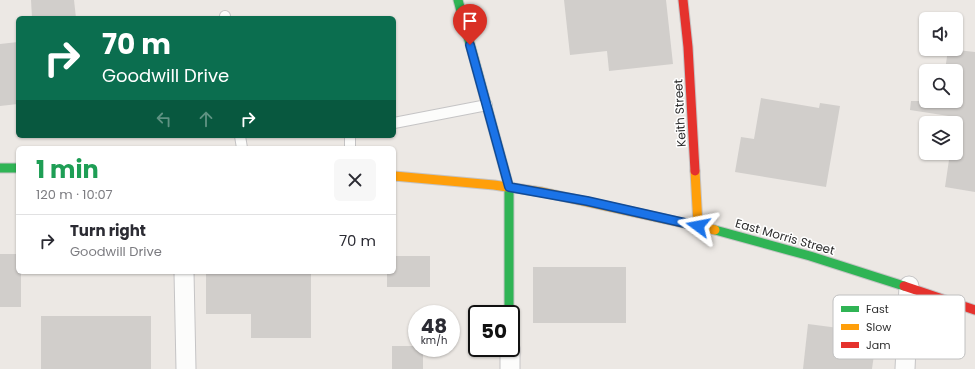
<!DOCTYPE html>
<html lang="en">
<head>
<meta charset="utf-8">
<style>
  body { margin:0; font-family:Poppins,sans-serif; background:#f7f7f7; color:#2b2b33; height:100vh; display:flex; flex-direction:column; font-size:15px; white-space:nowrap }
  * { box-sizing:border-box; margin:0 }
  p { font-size:13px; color:#7c7c81 }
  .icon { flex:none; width:22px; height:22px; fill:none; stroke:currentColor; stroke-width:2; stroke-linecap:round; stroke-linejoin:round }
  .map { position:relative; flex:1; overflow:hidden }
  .sheet { position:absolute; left:16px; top:146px; width:380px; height:128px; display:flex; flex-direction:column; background:#fff; border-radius:6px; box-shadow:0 1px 3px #0004 }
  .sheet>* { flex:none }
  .top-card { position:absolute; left:16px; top:16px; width:380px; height:122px; border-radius:6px; box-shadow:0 1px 3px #0004; background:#0b6e4f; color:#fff; overflow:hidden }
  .controls { position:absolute; left:919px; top:12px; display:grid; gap:8px }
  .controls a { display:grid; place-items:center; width:44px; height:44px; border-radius:6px; background:#fff; box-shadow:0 1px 3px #0004; font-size:20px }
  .speed { position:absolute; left:408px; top:305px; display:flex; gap:8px; font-size:20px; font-weight:700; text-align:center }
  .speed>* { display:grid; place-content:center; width:52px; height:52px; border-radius:50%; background:#fff; box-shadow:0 1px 3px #0004; line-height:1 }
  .speed small { font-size:10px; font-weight:400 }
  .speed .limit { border:2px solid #111; border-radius:6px; background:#fff; color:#111 }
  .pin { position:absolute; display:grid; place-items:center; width:34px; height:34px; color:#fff; margin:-41px -17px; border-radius:50% 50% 50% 0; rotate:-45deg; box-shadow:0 0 4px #0007 }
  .pin .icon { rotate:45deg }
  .me { position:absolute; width:44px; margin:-22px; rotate:283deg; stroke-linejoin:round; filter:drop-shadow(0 0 3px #0008) }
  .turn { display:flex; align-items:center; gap:14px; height:84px; padding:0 20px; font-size:18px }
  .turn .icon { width:52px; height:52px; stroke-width:2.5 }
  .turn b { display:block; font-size:28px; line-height:34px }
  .lanes { display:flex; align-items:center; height:38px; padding:0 20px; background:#0003; justify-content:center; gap:20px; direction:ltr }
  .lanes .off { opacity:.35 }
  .round { display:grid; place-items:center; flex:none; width:42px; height:42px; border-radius:6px; background:#f7f7f7 }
  .head { display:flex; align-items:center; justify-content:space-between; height:68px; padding:0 20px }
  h1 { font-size:24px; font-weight:700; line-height:30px; color:#1e9e55 }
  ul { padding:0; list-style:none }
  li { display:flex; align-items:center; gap:12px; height:52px; padding:0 20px; border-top:1px solid #e1e1e2 }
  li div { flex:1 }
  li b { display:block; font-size:15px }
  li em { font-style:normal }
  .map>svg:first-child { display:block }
  .building { fill:#d1cecb }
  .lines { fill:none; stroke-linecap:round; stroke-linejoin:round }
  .lane-casing { stroke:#c5c4c5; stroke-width:12 }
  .street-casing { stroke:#c5c4c5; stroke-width:21 }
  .fast-casing { stroke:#c5c4c5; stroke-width:11 }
  .slow-casing { stroke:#c5c4c5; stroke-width:11 }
  .jam-casing { stroke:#c5c4c5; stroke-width:11 }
  .lane { stroke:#fcfcfb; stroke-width:10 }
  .street { stroke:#fcfcfb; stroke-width:19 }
  .fast { stroke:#30b455; stroke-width:9 }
  .slow { stroke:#ff9f0a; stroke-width:9 }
  .jam { stroke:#e5322d; stroke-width:9 }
  .route-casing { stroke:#114b97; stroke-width:10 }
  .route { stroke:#1a73e8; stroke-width:7 }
  .labels { text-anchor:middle; stroke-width:3; stroke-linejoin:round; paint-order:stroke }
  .street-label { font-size:12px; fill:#2e2e2e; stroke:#fff }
  .key { fill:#fff; stroke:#c0c0c0; stroke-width:1 }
  .key-label { font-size:11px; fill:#2e2e2e }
</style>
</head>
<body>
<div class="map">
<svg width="975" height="369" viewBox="0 0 975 369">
  <rect width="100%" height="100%" fill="#ece8e4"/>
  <!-- building -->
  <g class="building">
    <path d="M 31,0 L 74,0 L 76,18 L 32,18 Z"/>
    <path d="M 564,0 L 666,0 L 673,64 L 609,71 L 607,51 L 570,55 Z"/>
    <path d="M 18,42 L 18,104 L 0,106 L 0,44 Z"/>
    <path d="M 948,49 L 975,52 L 975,192 L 945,187 L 950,153 L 956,153 L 955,117 L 910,110 L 911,101 L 956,101 L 956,71 L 945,71 Z"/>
    <path d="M 761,98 L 819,108 L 820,103 L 840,106 L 826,187 L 735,172 L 741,137 L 754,139 Z"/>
    <path d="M 0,254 L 18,254 L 18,272 L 21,272 L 21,307 L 0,307 Z"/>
    <path d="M 394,256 L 430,256 L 430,287 L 387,287 L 387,272 L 394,272 Z"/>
    <rect x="533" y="267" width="93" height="56"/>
    <path d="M 206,272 L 311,272 L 311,338 L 251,338 L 251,314 L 206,314 Z"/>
    <rect x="41" y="316" width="110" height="53"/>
    <path d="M 808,324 L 877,333 L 872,369 L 803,369 Z"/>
    <path d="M 392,346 L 417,346 L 417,348 L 423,348 L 423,369 L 392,369 Z"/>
  </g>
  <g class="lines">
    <defs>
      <g id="lane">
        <path d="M 225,16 L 225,18"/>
        <path d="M 394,123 L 487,105"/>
        <path d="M 240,136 L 242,148"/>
        <path d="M 350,136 L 350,148"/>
      </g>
      <g id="street">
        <path d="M 184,272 L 186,369"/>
        <path d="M 510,348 L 510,369"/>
        <path d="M 905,369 L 909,286"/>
      </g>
      <g id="fast">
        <path d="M 458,0 L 509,187 L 509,314"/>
        <path d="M 0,168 L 18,168"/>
        <path d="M 715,230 L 810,256 L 904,286"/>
      </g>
      <g id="slow">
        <path d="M 695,171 L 698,225"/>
        <path d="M 394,176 L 494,185 L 542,192 L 715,230"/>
      </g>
      <g id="jam">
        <path d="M 683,0 L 688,47 L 695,171"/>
        <path d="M 904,286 L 975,310"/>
      </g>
    </defs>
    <!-- lane casing -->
    <use href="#lane" class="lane-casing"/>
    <!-- street casing -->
    <use href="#street" class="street-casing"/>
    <!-- fast casing -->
    <use href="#fast" class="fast-casing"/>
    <!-- slow casing -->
    <use href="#slow" class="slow-casing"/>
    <!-- jam casing -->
    <use href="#jam" class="jam-casing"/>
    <!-- lane -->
    <use href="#lane" class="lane"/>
    <!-- street -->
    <use href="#street" class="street"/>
    <!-- fast -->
    <use href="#fast" class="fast"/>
    <!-- slow -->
    <use href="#slow" class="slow"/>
    <!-- jam -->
    <use href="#jam" class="jam"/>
  </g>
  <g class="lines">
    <defs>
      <path id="route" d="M 470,45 L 509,187 L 587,201 L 698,226"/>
    </defs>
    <!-- route casing -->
    <use href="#route" class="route-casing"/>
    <!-- route -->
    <use href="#route" class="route"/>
  </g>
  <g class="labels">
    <!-- street labels -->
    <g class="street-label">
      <text transform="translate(680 113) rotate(-93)" y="4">Keith Street</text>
      <text transform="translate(785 237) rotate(16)" y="4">East Morris Street</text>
    </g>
  </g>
  <!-- legend -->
  <rect x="833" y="295" width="132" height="64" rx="6" class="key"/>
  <rect x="841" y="306" width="18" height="6" fill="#30b455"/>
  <rect x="841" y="324" width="18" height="6" fill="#ff9f0a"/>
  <rect x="841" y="342" width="18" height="6" fill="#e5322d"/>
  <g class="key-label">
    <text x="866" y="313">Fast</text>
    <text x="866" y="331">Slow</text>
    <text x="866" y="349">Jam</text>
  </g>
</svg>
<div class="controls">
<a><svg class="icon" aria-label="sound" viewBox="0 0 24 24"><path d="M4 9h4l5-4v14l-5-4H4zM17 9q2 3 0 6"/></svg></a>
<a><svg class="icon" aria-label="search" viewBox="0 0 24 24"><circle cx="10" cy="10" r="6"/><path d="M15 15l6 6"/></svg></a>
<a><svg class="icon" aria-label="layers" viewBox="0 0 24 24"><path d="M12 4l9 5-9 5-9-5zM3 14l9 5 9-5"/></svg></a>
</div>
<div class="speed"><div>48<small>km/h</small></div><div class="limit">50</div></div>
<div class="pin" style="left:470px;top:45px;background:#d93025"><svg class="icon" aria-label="arrive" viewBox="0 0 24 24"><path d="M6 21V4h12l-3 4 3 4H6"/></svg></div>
<svg class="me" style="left:698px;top:226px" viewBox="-20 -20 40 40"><path d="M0-17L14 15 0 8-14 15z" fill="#1a73e8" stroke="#fff" stroke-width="4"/></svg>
<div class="top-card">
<div class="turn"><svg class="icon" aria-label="right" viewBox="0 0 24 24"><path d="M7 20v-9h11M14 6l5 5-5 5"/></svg><div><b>70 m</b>Goodwill Drive</div></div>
<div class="lanes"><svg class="icon off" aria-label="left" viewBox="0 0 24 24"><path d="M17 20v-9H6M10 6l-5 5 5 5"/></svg><svg class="icon off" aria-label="ahead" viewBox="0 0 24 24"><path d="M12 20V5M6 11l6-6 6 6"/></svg><svg class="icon" aria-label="right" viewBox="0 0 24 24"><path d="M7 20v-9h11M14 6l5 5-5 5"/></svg></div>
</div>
<section class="sheet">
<div class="head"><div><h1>1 min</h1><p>120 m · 10:07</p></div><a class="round"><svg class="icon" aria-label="close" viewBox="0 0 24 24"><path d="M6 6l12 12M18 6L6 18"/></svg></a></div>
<ul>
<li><svg class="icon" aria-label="right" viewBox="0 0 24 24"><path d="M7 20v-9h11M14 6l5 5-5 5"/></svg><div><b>Turn right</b><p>Goodwill Drive</p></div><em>70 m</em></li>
</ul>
</section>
</div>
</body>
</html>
